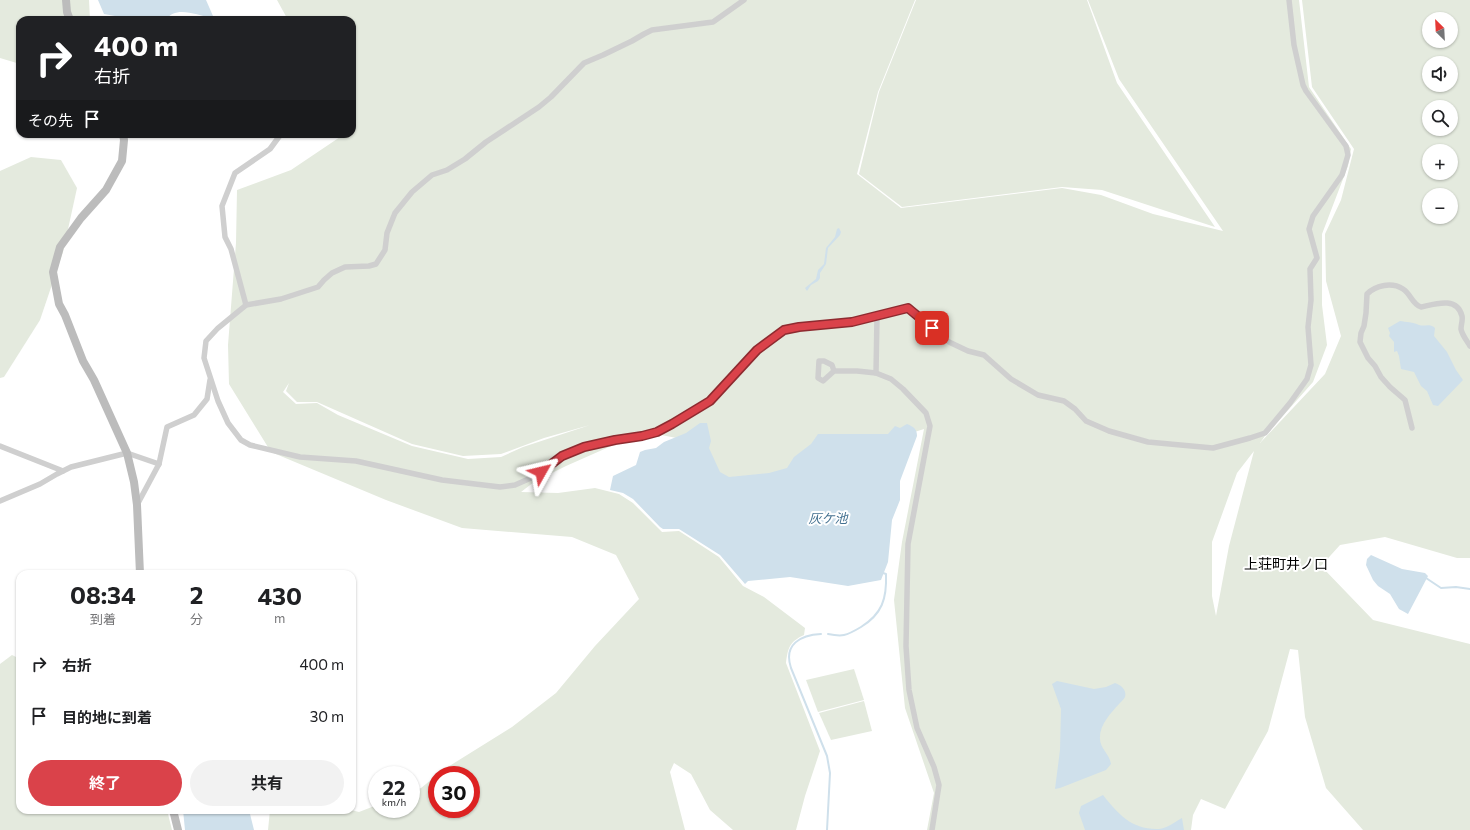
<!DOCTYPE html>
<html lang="ja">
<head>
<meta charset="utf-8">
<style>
  body { margin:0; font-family:Commissioner,"Noto Sans JP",sans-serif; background:#f2f2f2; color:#202124; height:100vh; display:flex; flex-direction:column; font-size:15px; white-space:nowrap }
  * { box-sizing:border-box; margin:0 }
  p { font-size:13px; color:#757577 }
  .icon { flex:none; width:22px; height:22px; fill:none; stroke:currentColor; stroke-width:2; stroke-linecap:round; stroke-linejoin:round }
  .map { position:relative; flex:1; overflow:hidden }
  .side { position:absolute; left:16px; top:570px; width:340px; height:244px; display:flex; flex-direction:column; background:#fff; border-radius:12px; box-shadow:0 1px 3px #0004 }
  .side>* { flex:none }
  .hud { position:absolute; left:16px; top:16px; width:340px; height:122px; border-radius:12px; box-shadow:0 1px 3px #0004; background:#202124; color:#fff; overflow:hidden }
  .needle { width:26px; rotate:336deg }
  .buttons { position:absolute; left:1422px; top:12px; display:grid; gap:8px }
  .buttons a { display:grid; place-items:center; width:36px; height:36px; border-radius:50%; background:#fff; box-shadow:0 1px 3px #0004; font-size:20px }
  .speed { position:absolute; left:368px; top:766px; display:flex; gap:8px; font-size:20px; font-weight:700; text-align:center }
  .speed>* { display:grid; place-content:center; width:52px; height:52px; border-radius:50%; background:#fff; box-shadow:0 1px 3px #0004; line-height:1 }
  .speed small { font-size:10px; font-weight:400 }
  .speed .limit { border:6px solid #d22; background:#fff; color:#111 }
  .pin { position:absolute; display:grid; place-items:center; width:34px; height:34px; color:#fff; margin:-17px; border-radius:8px; box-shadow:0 2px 6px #0006 }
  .me { position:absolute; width:44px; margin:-22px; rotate:53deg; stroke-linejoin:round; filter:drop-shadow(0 0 3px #0008) }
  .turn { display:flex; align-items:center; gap:14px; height:84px; padding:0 12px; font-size:18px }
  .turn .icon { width:52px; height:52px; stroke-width:2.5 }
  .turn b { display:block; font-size:28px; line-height:34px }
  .then { display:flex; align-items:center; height:38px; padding:0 12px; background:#0003; gap:8px; font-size:15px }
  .eta { display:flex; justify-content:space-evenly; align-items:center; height:68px; text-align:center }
  .eta b { font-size:24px; font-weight:700; line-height:28px }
  .button { display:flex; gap:8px; margin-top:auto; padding:8px 12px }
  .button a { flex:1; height:46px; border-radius:24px; background:#da424a; color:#fff; font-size:16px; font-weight:700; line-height:46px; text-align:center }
  .button a+a { background:#f2f2f2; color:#202124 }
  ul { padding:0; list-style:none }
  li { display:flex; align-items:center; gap:12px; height:52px; padding:0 12px }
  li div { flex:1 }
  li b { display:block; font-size:15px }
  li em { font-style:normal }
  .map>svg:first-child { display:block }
  .green { fill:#e4eade; fill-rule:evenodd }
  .water { fill:#cfe0eb }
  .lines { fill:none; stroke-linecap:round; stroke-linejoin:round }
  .stream { stroke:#cfe0eb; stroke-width:2 }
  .street { stroke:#cfcfcf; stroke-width:5.5 }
  .secondary { stroke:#bcbcbc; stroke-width:8 }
  .route-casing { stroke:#8e2b30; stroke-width:10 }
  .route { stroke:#da424a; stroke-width:7 }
  .labels { text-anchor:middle; stroke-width:4; stroke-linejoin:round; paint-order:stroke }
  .water-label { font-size:13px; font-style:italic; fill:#447190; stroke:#fff }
  .quarter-label { font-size:14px; fill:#000; stroke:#fff }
</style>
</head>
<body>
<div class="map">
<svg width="1470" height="830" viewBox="0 0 1470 830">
  <rect width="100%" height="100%" fill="#fff"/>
  <!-- green -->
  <g class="green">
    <path d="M 0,0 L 89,0 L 90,20 L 20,20 L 20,64 L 0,58 Z"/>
    <path d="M 277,0 L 915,0 L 878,92 L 857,174 L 901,208 L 1062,188 L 1101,195 L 1153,214 L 1223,231 L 1119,79 L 1088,0 L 1299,0 L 1309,87 L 1351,149 L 1348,166 L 1322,234 L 1322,305 L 1327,345 L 1313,382 L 1265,436 L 1260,443 L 1325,374 L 1341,336 L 1326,281 L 1325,234 L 1341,200 L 1354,149 L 1312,87 L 1302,0 L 1470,0 L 1470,558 L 1457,558 L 1385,537 L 1340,545 L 1321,566 L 1373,620 L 1470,644 L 1470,830 L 1363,830 L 1326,788 L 1305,717 L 1298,650 L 1290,649 L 1268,731 L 1225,809 L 1201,799 L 1193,815 L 1191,830 L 927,830 L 934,793 L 905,708 L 894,600 L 902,542 L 924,429 L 792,471 L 725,482 L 697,442 L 651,433 L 618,443 L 566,466 L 534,482 L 521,492 L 558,493 L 595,488 L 619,494 L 633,503 L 662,532 L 679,531 L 719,557 L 743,586 L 764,597 L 805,628 L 804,635 C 789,642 788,648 786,663 L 820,751 L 805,796 L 796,830 L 733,830 L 710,810 L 691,774 L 674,763 L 670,772 L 685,830 L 268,830 L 270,810 L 351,810 L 359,812 L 377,805 L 377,809 L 411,809 L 411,792 L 421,788 L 437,775 L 437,809 L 471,809 L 471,775 L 437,775 L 451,765 L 512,727 L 556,693 L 595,646 L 639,599 L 616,555 L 572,537 L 462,528 L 386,500 L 271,452 L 229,384 L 228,345 L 236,243 L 237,190 L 291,170 L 343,135 L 343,134 L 352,134 L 352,20 L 288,20 ZM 1429,19 L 1451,19 L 1451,41 L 1429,41 ZM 1429,63 L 1451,63 L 1451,85 L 1429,85 ZM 1429,107 L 1451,107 L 1451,129 L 1429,129 ZM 1429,151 L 1451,151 L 1451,173 L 1429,173 ZM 1429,195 L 1451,195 L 1451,217 L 1429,217 ZM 289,383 L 286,391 L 297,402 L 317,402 L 412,444 L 463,456 L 501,454 L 544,438 L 590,425 L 523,447 L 501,457 L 468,459 L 412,446 L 338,415 L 317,403 L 296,404 L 283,392 ZM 1254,451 L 1229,546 L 1216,616 L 1212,596 L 1212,542 L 1237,473 Z"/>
    <path d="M 916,0 L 1087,0 L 1117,83 L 1215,227 L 1102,190 L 1062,187 L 902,207 L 859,174 L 879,92 Z"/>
    <path d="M 31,157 L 61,160 L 77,188 L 63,252 L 40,320 L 4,377 L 0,378 L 0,171 Z"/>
    <path d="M 12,655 L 20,659 L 20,810 L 167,810 L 172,830 L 0,830 L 0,664 Z"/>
    <path d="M 854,669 L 864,700 L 818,712 L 806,680 Z"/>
    <path d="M 864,701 L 872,731 L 831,740 L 819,713 Z"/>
  </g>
  <!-- water -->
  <g class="water">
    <path d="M 98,0 L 206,0 L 213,16 L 211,18 C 197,15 175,5 166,20 L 137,20 L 104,14 Z"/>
    <path d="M 839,228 L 841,232 L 840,235 L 828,248 L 826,264 L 820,273 L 820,278 L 818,281 L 811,285 L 807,291 L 805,288 L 816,279 L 818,270 L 824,264 L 826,248 L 835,237 L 837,229 Z"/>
    <path d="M 1400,321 C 1406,322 1413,322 1419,325 C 1425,327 1429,323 1435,328 L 1434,336 L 1447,352 L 1456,370 L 1463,380 L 1438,406 L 1433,405 L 1427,391 L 1421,386 L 1414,372 L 1401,369 L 1399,356 L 1397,351 L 1394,352 L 1394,342 L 1389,336 L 1390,333 L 1388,328 Z"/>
    <path d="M 700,423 L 707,423 L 711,441 L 709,448 L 720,472 L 729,477 L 769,473 L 787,468 L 794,457 L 811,444 L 818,434 L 888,434 L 895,426 L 900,428 L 907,424 C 914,427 917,429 917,436 L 900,481 L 900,500 L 892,520 L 888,562 L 881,580 L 848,586 L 790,577 L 748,581 L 745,584 L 720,555 L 679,529 L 663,529 L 660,527 L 633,499 L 623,493 L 610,490 L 613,476 L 636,465 L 640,452 L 645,450 L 656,448 L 664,442 L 686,433 Z"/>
    <path d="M 1371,555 L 1402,569 L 1425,573 L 1428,576 L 1408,614 L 1399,609 L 1390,594 L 1378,586 L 1373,580 L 1366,565 L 1367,559 Z"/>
    <path d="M 1057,681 L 1094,689 L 1106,687 L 1115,683 C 1121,685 1127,690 1125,697 C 1124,699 1121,702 1119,704 C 1111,713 1099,725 1100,739 C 1100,748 1110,755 1111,764 L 1106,770 L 1060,788 L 1055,789 L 1060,750 L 1061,709 L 1052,684 Z"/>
    <path d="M 1103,795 C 1118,814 1132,830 1159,829 C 1167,828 1175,822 1182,818 L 1184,830 L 1085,830 L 1079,813 L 1081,806 Z"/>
    <path d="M 183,810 L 249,810 L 254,830 L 185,830 Z"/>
  </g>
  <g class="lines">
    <!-- stream -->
    <g class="stream">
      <path d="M 1426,578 L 1441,588 L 1456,587 L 1470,589"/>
      <path d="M 821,634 C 801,635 783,644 791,668 L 827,756 L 830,773 L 827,830"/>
      <path d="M 828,634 C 833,635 839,636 844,635 C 849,634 856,630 861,627 C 882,614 887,599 886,574 L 883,573"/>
    </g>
    <!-- street -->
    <g class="street">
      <path d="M 744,0 L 713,22 L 652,30 L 644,34 L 632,41 L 603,55 L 584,63 L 551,97 L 539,107 L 486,142 L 465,159 L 447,170 L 432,175 L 412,192 L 395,213 L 387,233 L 385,250 L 376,264 L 369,266 L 345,267 L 332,273 L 324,280 L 318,287 L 281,299 L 246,305 L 218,328 L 206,341 L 204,358 L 218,401 L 228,423 L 241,440 L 250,445 L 300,457 L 356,461 L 442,480 L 500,487 L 515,485 L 533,477 L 562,456 L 584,447 L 615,440 L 642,436 L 657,432 L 672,424 L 711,401 L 757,350 L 784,330 L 799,327 L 852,322 L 877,317"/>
      <path d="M 246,305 L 231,249 L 225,237 L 222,206 L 235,173 L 270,149 L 281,134"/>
      <path d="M 834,371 L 832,365 L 824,361 L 819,361 L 818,378 L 823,381 L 834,371 L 857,371 L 876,373 L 891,379 L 903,389 L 926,413 L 930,426 L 908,544 L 906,646 L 909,690 L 917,728 L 934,767 L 939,785 L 932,830"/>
      <path d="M 876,373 L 877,317 L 908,308 L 949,342 L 968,351 L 984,355 L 1011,379 L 1038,395 L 1064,401 L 1075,409 L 1086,421 L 1109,431 L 1148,442 L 1213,448 L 1250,438 L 1265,433 L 1290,403 L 1307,379 L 1311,365 L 1308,327 L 1311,300 L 1310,269 L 1317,258 L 1309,229 L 1313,216 L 1342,175 L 1348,155 L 1346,146 L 1306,91 L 1303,85 L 1294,45 L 1289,0"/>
      <path d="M 1412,428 L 1405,400 L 1390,387 L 1381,377 L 1375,366 L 1368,358 L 1360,342 L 1361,333 L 1364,326 L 1366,313 L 1367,294 C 1376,285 1392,282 1403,289 C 1411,294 1412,304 1421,307 C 1435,304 1457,296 1462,316 C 1463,320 1461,324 1461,329 C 1462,335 1467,341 1470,346"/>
      <path d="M 0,446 L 63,471"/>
      <path d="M 0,501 L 40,484 L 57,474 L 71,467 L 127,453 L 159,464"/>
      <path d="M 137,505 L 159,464 L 167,427 L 194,415 L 207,399 L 210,380"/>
    </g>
    <!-- secondary -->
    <g class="secondary">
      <path d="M 66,0 L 67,12 L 70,20"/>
      <path d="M 123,134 L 124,140 L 122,161 L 106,190 L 81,218 L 60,247 L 53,272 L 59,304 L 65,315 L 83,361 L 94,380 L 127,453 L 134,482 L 137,505 L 140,574"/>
      <path d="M 173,810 L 178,830"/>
    </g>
  </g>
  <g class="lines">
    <defs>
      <path id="route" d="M 541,472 L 562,456 L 584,447 L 615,440 L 642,436 L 657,432 L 672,424 L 710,401 L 757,350 L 784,330 L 799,327 L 852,322 L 908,308 L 932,328"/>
    </defs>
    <!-- route casing -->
    <use href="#route" class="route-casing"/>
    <!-- route -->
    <use href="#route" class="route"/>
  </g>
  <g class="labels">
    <!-- water labels -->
    <g class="water-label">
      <text x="828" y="523">灰ケ池</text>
    </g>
    <!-- quarter labels -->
    <g class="quarter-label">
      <text x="1286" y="569">上荘町井ノ口</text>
    </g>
  </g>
</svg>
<div class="buttons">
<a><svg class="needle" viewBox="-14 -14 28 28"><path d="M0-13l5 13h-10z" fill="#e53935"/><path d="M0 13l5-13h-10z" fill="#757577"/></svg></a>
<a><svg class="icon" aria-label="sound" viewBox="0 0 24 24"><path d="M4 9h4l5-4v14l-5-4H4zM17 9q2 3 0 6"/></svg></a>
<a><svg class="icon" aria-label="search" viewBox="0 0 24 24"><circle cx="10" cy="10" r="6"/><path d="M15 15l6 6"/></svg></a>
<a>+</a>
<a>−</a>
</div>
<div class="speed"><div>22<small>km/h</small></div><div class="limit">30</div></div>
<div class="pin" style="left:932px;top:328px;background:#d93025"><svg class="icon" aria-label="arrive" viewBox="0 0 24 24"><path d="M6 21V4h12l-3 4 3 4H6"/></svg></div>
<svg class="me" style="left:541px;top:472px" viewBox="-20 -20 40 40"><path d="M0-17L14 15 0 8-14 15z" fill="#da424a" stroke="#fff" stroke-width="4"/></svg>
<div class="hud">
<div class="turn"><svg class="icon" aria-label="right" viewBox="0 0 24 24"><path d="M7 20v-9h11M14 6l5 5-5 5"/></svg><div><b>400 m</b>右折</div></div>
<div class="then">その先<svg class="icon" aria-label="arrive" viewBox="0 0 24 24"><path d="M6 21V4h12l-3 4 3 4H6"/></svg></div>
</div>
<section class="side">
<div class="eta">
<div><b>08:34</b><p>到着</p></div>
<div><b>2</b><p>分</p></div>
<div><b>430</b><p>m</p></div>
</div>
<ul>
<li><svg class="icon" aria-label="right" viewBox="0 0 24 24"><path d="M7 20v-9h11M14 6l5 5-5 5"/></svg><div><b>右折</b></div><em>400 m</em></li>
<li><svg class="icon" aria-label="arrive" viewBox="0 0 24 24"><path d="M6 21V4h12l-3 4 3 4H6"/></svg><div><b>目的地に到着</b></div><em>30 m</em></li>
</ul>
<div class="button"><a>終了</a><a>共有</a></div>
</section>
</div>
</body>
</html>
